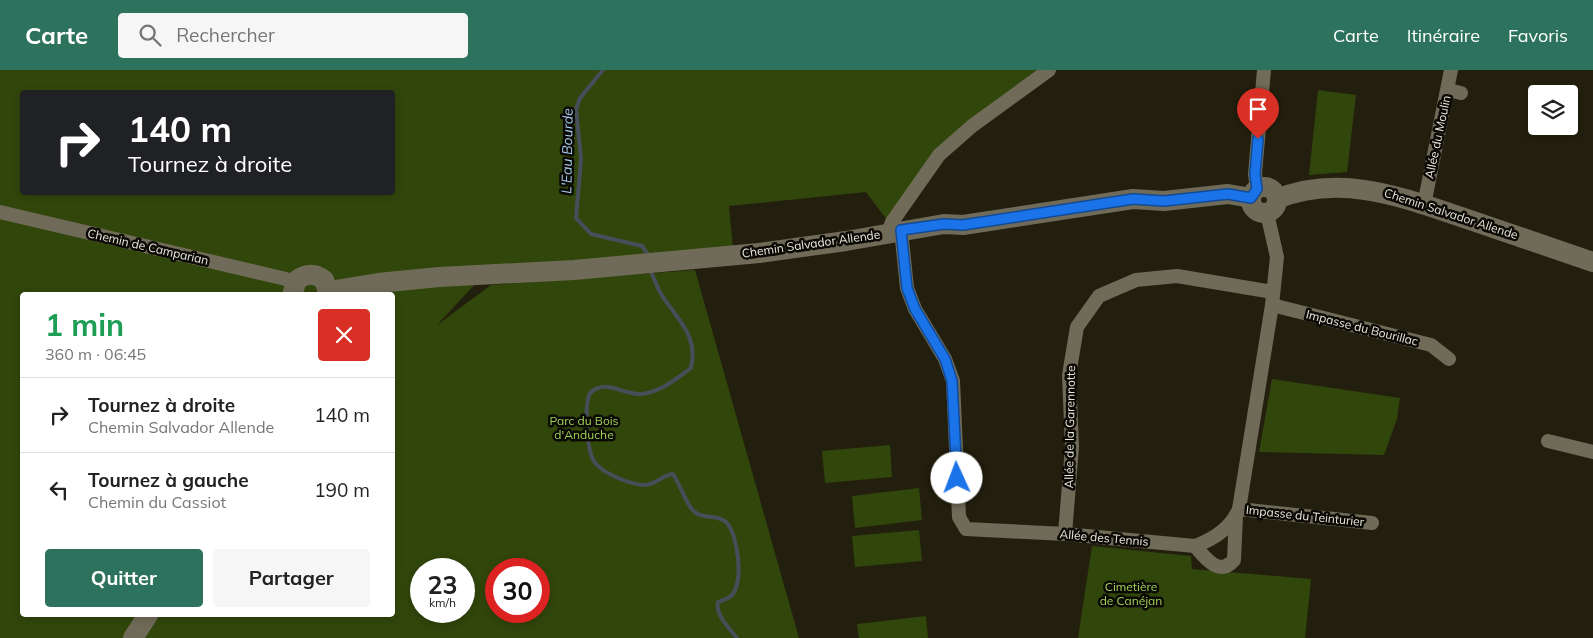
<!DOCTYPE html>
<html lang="fr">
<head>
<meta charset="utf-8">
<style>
  body { margin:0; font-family:Mulish,sans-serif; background:#f6f6f6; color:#222; height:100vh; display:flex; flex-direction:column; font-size:19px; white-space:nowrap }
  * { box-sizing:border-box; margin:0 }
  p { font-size:16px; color:#767676 }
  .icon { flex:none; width:28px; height:28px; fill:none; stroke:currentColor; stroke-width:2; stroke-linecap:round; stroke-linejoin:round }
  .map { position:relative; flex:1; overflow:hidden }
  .panel { position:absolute; left:20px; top:222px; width:375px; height:325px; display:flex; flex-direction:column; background:#fff; border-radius:5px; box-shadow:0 2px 8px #0003 }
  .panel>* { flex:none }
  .banner { position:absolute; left:20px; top:20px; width:375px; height:105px; border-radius:5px; box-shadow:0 2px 8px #0003; background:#202124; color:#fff; overflow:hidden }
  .buttons { position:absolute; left:1528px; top:15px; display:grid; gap:10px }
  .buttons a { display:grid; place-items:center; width:50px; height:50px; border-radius:5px; background:#fff; box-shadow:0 2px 8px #0003; font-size:25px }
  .speed { position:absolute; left:410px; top:488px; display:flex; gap:10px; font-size:25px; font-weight:700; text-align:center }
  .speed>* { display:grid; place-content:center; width:65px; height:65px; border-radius:50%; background:#fff; box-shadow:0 2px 8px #0003; line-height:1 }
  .speed small { font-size:12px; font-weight:400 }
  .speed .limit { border:8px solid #d22; background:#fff; color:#111 }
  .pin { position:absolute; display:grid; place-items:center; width:42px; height:42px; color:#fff; margin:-51px -21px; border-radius:50% 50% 50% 0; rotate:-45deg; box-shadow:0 0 5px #0007 }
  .pin .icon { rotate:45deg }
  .me { position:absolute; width:55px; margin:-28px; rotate:358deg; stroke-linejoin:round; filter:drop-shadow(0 0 4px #0008) }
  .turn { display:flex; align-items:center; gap:18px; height:105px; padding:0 25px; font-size:22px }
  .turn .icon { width:65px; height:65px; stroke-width:2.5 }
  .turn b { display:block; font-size:35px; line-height:42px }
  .round { display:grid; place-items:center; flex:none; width:52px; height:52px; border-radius:5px; background:#f6f6f6 }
  .head { display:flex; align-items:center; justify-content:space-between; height:85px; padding:0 25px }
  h1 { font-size:30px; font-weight:700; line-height:38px; color:#1e9e55 }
  .cta { display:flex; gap:10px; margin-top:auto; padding:10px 25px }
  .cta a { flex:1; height:58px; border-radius:5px; background:#2c725d; color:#fff; font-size:20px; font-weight:700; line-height:58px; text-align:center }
  .cta a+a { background:#f6f6f6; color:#222 }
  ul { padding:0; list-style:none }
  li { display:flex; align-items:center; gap:15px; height:75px; padding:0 25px; border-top:1px solid #e0e0e0 }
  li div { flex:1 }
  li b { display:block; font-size:19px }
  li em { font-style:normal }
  header { display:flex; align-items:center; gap:30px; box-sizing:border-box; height:70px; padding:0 25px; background:#2c725d; color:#fff }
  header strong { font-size:24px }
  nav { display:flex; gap:28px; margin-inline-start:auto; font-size:18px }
  .search { width:350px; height:45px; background:#f6f6f6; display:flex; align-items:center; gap:12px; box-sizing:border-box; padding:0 18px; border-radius:5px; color:#767676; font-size:19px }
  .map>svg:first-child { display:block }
  .green { fill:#31460b; fill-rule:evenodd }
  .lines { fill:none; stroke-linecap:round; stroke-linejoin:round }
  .stream { stroke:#464f59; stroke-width:4 }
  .street { stroke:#706b58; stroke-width:14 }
  .secondary { stroke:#706b58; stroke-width:20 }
  .route-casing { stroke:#114b97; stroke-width:12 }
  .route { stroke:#1a73e8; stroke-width:9 }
  .labels { text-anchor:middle; stroke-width:5; stroke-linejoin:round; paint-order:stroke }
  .street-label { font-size:12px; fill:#eae8dd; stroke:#0b0904 }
  .park-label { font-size:12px; fill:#a1d259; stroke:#0b0904 }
  .water-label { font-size:14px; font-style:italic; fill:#a6ccef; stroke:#0b0904 }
</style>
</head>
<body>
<header>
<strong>Carte</strong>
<div class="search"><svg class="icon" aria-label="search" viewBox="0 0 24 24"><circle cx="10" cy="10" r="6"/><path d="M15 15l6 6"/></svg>Rechercher</div>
<nav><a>Carte</a><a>Itinéraire</a><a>Favoris</a></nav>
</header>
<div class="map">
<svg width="1593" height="568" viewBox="0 0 1593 568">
  <rect width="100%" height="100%" fill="#231f0e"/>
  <!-- green -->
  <g class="green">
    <path d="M 0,0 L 1049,0 L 972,56 L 887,150 L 866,122 L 729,136 L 733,179 L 491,197 L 437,255 L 491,215 L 695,200 L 799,568 L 0,568 ZM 22,22 L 392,22 L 392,122 L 22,122 ZM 22,225 L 392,225 L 392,545 L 22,545 ZM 421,499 L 464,499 L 464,541 L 421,541 ZM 496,499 L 539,499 L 539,541 L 496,541 Z"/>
    <path d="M 1318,20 L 1356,25 L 1347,102 L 1309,105 Z"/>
    <path d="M 1272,309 L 1400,328 L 1397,349 L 1384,385 L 1259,382 Z"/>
    <path d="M 890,375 L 892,407 L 825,413 L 822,381 Z"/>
    <path d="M 919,418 L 922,450 L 855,458 L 852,426 Z"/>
    <path d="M 919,460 L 922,491 L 855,497 L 852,466 Z"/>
    <path d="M 1092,476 L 1191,486 L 1192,499 L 1311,509 L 1305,568 L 1078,568 Z"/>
    <path d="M 926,546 L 928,568 L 859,568 L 857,554 Z"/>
  </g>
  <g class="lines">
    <!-- stream -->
    <g class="stream">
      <path d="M 603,0 L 580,28 L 576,39 L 581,89 L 576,148 L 591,164 L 642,176 L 647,183"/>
      <path d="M 651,202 C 655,210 658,220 663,227 C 680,253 698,265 691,298 C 676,309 657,325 638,324 C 621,323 605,309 590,323 C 584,336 586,383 596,394 C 605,404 631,415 645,415 C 654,415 663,405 673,404 C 680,415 684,428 691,438 C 700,451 716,443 726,452 C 738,463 744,513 732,525 C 729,529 722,530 718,532 C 715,545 730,559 737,568"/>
    </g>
    <!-- street -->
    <g class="street">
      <path d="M 1448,20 L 1461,23"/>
      <path d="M 1257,119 L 1255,104 L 1264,0"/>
      <path d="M 1424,135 L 1451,0"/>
      <path d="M 0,142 L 286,209 L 294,215"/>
      <path d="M 901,160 L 907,218 L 915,239 L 945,289 L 953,311 L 959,447 L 966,459 L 1065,464 L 1195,476 C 1214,469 1231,458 1239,439 L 1272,235 L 1277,187 L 1267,143"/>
      <path d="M 888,163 L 892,152 L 939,85 L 972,56 L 1049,0"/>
      <path d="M 1272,235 L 1431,275 L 1449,289"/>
      <path d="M 1548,371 L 1593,382"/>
      <path d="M 1239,439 L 1372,453"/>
      <path d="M 1065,464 L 1072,377 L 1069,305 L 1077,257 L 1099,226 L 1136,210 L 1177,206 L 1273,222"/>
      <path d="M 1195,476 C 1205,488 1219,507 1234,490 L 1236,445"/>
    </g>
    <!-- secondary -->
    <g class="secondary">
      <circle cx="1264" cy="130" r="13"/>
      <path d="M 1277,129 C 1342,102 1407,129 1470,150 C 1511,164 1552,178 1593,192"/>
      <path d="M 329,221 L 378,213 L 439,207 L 574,200 L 759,183 L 846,171 L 944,154 L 963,155 L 1133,129 L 1164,131 L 1228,124 L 1251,128"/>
      <path d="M 292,225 L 297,210 C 307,203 315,203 324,210 L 329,225"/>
      <path d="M 133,568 L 148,545"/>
    </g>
  </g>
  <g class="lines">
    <defs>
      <path id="route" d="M 957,408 L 952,311 L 945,289 L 915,239 L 907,218 L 901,160 L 944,154 L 963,155 L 1133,129 L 1164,131 L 1228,124 L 1251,128 L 1257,119 L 1255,104 L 1258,69"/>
    </defs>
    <!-- route casing -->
    <use href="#route" class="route-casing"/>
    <!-- route -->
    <use href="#route" class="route"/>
  </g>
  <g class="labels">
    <!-- street labels -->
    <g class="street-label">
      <text transform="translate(1438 67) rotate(-78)" y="4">Allée du Moulin</text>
      <text transform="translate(1451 144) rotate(18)" y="4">Chemin Salvador Allende</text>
      <text transform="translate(811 174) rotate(-8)" y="4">Chemin Salvador Allende</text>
      <text transform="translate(148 177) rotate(13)" y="4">Chemin de Camparian</text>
      <text transform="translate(1362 258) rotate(14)" y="4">Impasse du Bourillac</text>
      <text transform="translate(1070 357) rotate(-89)" y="4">Allée de la Garennotte</text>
      <text transform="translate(1305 446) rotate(6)" y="4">Impasse du Teinturier</text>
      <text transform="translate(1104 468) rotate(5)" y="4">Allée des Tennis</text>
    </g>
    <!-- park labels -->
    <g class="park-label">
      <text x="584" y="355">Parc du Bois<tspan x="584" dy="14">d'Anduche</tspan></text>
      <text x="1131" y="521">Cimetière<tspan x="1131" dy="14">de Canéjan</tspan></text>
    </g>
    <!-- water labels -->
    <g class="water-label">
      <text transform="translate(567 81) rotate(-89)" y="5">L'Eau Bourde</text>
    </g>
  </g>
</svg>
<div class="buttons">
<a><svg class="icon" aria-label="layers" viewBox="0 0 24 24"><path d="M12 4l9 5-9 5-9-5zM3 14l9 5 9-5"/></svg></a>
</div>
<div class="speed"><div>23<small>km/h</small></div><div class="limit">30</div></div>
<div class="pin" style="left:1258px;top:69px;background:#d93025"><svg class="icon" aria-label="arrive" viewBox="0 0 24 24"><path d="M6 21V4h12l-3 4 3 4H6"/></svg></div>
<svg class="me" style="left:957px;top:408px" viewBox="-20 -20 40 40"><circle r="19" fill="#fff"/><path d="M0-13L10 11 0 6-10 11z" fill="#1a73e8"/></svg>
<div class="banner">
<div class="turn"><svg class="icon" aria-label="right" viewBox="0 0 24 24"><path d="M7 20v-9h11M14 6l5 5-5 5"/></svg><div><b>140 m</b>Tournez à droite</div></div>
</div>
<section class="panel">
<div class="head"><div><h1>1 min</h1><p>360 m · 06:45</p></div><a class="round" style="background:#d93025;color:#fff"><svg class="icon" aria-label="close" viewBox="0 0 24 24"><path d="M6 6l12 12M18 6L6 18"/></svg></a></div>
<ul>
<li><svg class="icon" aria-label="right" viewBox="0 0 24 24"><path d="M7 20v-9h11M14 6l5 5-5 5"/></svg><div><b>Tournez à droite</b><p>Chemin Salvador Allende</p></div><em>140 m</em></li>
<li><svg class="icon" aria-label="left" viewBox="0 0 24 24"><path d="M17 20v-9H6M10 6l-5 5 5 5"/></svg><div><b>Tournez à gauche</b><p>Chemin du Cassiot</p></div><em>190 m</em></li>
</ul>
<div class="cta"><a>Quitter</a><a>Partager</a></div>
</section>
</div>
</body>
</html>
